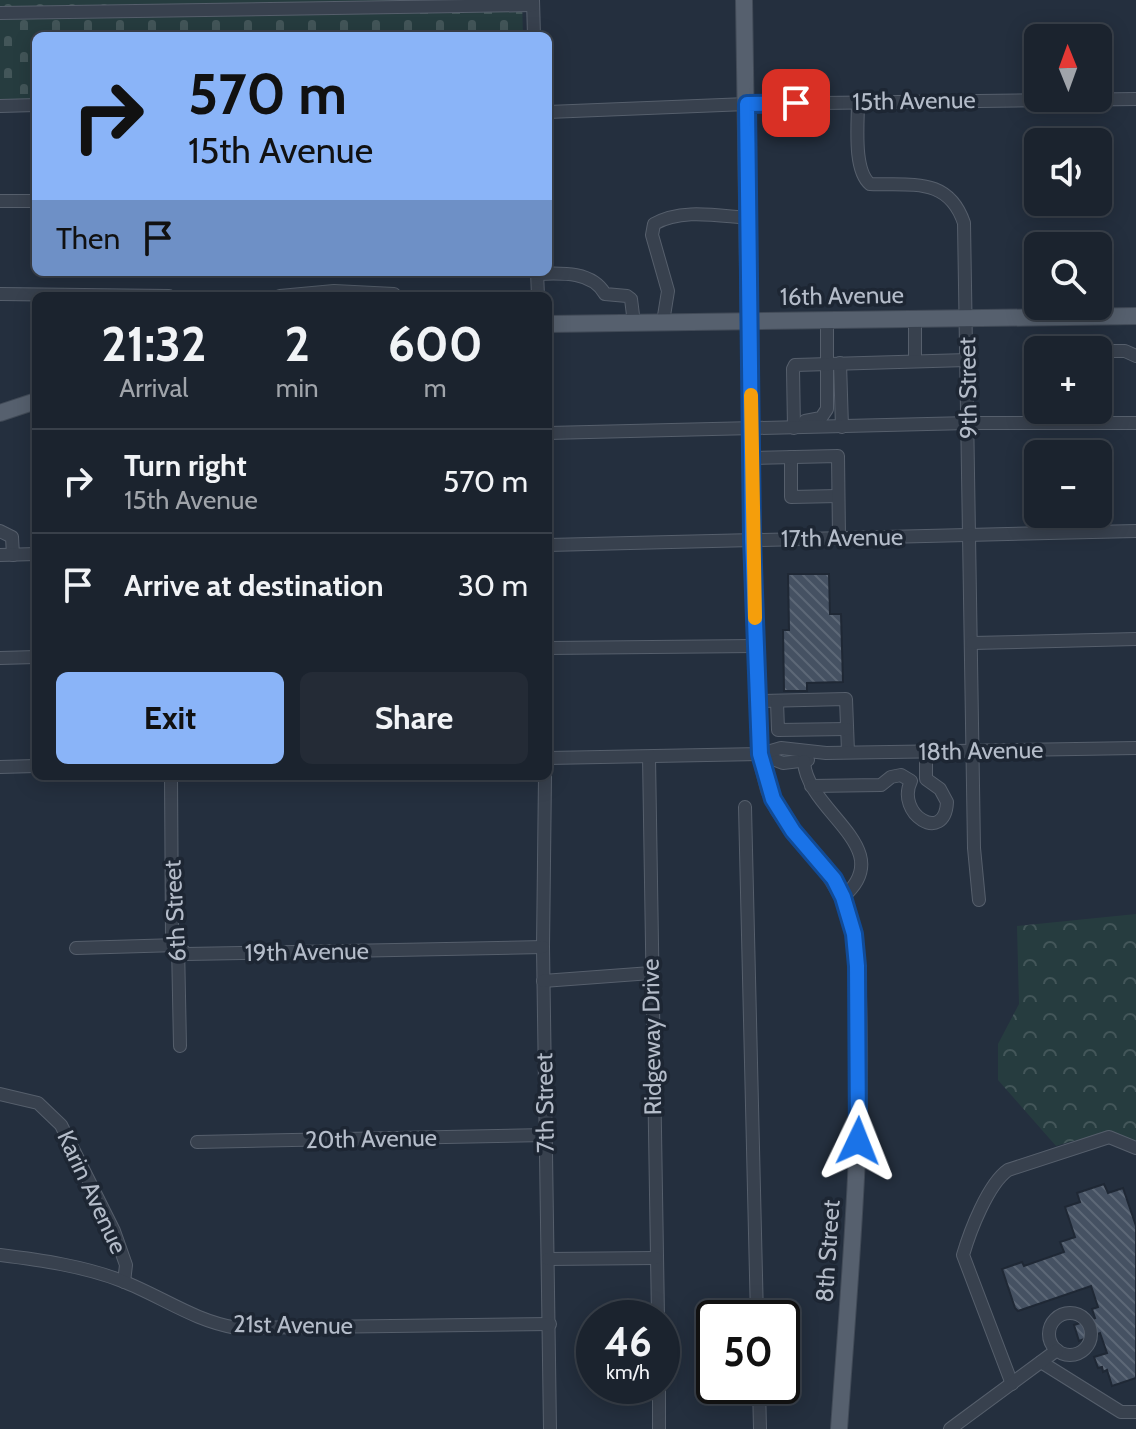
<!DOCTYPE html>
<html lang="en">
<head>
<meta charset="utf-8">
<style>
  body { margin:0; font-family:Cabin,sans-serif; background:#242b36; color:#f1f3f6; height:100vh; display:flex; flex-direction:column; font-size:30px; white-space:nowrap }
  * { box-sizing:border-box; margin:0 }
  p { font-size:26px; color:#a0a4aa }
  .icon { flex:none; width:44px; height:44px; fill:none; stroke:currentColor; stroke-width:2; stroke-linecap:round; stroke-linejoin:round }
  .map { position:relative; flex:1; overflow:hidden }
  .drawer { position:absolute; left:32px; top:292px; width:520px; height:488px; display:flex; flex-direction:column; background:#1b232e; border-radius:12px; box-shadow:0 4px 20px #0003,0 0 0 2px #39404a }
  .drawer>* { flex:none }
  .hud { position:absolute; left:32px; top:32px; width:520px; height:244px; border-radius:12px; box-shadow:0 4px 20px #0003,0 0 0 2px #39404a; background:#8ab4f8; color:#111; overflow:hidden }
  .needle { width:52px; rotate:359deg }
  .buttons { position:absolute; left:1024px; top:24px; display:grid; gap:16px }
  .buttons a { display:grid; place-items:center; width:88px; height:88px; border-radius:12px; background:#1b232e; box-shadow:0 4px 20px #0003,0 0 0 2px #39404a; font-size:40px }
  .speed { position:absolute; left:576px; top:1300px; display:flex; gap:16px; font-size:40px; font-weight:700; text-align:center }
  .speed>* { display:grid; place-content:center; width:104px; height:104px; border-radius:50%; background:#1b232e; box-shadow:0 4px 20px #0003,0 0 0 2px #39404a; line-height:1 }
  .speed small { font-size:20px; font-weight:400 }
  .speed .limit { border:4px solid #111; border-radius:12px; background:#fff; color:#111 }
  .pin { position:absolute; display:grid; place-items:center; width:68px; height:68px; color:#fff; margin:-34px; border-radius:16px; box-shadow:0 4px 12px #0006 }
  .me { position:absolute; width:88px; margin:-44px; rotate:2deg; stroke-linejoin:round; filter:drop-shadow(0 0 6px #0008) }
  .turn { display:flex; align-items:center; gap:28px; height:168px; padding:0 24px; font-size:36px }
  .turn .icon { width:104px; height:104px; stroke-width:2.5 }
  .turn b { display:block; font-size:56px; line-height:68px }
  .then { display:flex; align-items:center; height:76px; padding:0 24px; background:#0003; gap:16px; font-size:30px }
  .eta { display:flex; justify-content:space-evenly; align-items:center; height:136px; text-align:center }
  .eta b { font-size:48px; font-weight:800; line-height:56px }
  .button { display:flex; gap:16px; margin-top:auto; padding:16px 24px }
  .button a { flex:1; height:92px; border-radius:12px; background:#8ab4f8; color:#111; font-size:32px; font-weight:800; line-height:92px; text-align:center }
  .button a+a { background:#242b36; color:#f1f3f6 }
  ul { padding:0; list-style:none }
  li { display:flex; align-items:center; gap:24px; height:104px; padding:0 24px; border-top:2px solid #39404a }
  li div { flex:1 }
  li b { display:block; font-size:30px }
  li em { font-style:normal }
  .map>svg:first-child { display:block }
  .forest { fill:url(#forest-crowns) }
  .cemetery { fill:url(#cemetery-stones) }
  .building { fill:url(#building-back-hatch); stroke:#1f2835; stroke-width:2 }
  .lines { fill:none; stroke-linecap:round; stroke-linejoin:round }
  .minor-casing { stroke:#565f6c; stroke-width:14 }
  .major-casing { stroke:#414a57; stroke-width:18 }
  .minor { stroke:#38414e; stroke-width:12 }
  .major { stroke:#56606e; stroke-width:16 }
  .route-casing { stroke:#114b97; stroke-width:20 }
  .route { stroke:#1a73e8; stroke-width:14 }
  .slow { stroke:#f59e0b; stroke-width:14 }
  .labels { text-anchor:middle; stroke-width:7; stroke-linejoin:round; paint-order:stroke }
  .street-label { font-size:24px; fill:#b4bcc9; stroke:#1d2633 }
</style>
</head>
<body>
<div class="map">
<svg width="1136" height="1429" viewBox="0 0 1136 1429">
  <defs>
    <pattern id="forest-crowns" width="20" height="18" patternUnits="userSpaceOnUse" patternTransform="scale(2)"><rect width="20" height="18" fill="#263c3f"/><path d="M2 6a3 3 0 1 1 6 0M12 15a3 3 0 1 1 6 0" fill="none" stroke="#435659"/></pattern>
    <pattern id="cemetery-stones" width="16" height="16" patternUnits="userSpaceOnUse" patternTransform="scale(2)"><rect width="16" height="16" fill="#263c3f"/><path d="M2 7V4a2 2 0 0 1 4 0v3zM10 15v-3a2 2 0 0 1 4 0v3z" fill="#435659"/></pattern>
    <pattern id="building-back-hatch" width="6" height="6" patternUnits="userSpaceOnUse" patternTransform="scale(2)"><rect width="6" height="6" fill="#455162"/><path d="M-1 5l2 2M0 0l6 6M5-1l2 2" fill="none" stroke="#5d6877"/></pattern>
  </defs>
  <rect width="100%" height="100%" fill="#242f3e"/>
  <!-- forest -->
  <path class="forest" d="M 1136,914 L 1136,1148 C 1100,1134 1093,1135 1056,1146 L 998,1080 L 998,1044 L 1019,1004 L 1017,926 Z"/>
  <!-- cemetery -->
  <path class="cemetery" d="M 0,0 L 522,0 L 523,36 L 36,36 L 36,108 L 0,109 Z"/>
  <!-- building -->
  <g class="building">
    <path d="M 788,574 L 829,574 L 830,614 L 841,614 L 843,682 L 807,683 L 807,691 L 784,691 L 783,630 L 789,630 Z"/>
    <path d="M 1104,1184 L 1108,1193 L 1123,1188 L 1136,1226 L 1136,1378 L 1112,1386 L 1107,1370 L 1103,1372 L 1102,1367 L 1098,1368 L 1094,1357 L 1107,1353 L 1100,1333 L 1079,1341 L 1074,1325 L 1095,1318 L 1092,1309 L 1098,1307 L 1091,1286 L 1018,1311 L 1015,1308 L 1002,1269 L 1022,1262 L 1024,1266 L 1064,1252 L 1060,1242 L 1075,1237 L 1065,1207 L 1080,1202 L 1077,1193 Z"/>
  </g>
  <g class="lines">
    <defs>
      <g id="minor">
        <path d="M 533,0 L 534,36"/>
        <path d="M 0,13 L 533,5"/>
        <path d="M 858,102 C 858,124 853,170 870,184 C 911,186 948,176 964,223 L 974,848 L 979,900"/>
        <path d="M 0,106 L 36,105"/>
        <path d="M 548,112 L 747,104 L 1136,99"/>
        <path d="M 0,201 L 36,201"/>
        <path d="M 537,272 L 538,296"/>
        <path d="M 537,274 C 561,273 592,271 605,294 L 627,296 L 631,299 L 634,323"/>
        <path d="M 0,294 L 169,296"/>
        <path d="M 280,296 L 334,291 L 394,294"/>
        <path d="M 915,319 L 915,361"/>
        <path d="M 663,322 L 668,291 L 652,235 L 654,224 C 682,208 718,216 749,218"/>
        <path d="M 1098,351 L 1125,351 L 1136,356"/>
        <path d="M 840,363 L 842,427"/>
        <path d="M 805,421 L 821,418 L 827,409 L 827,320"/>
        <path d="M 794,428 L 793,369 L 795,365 L 967,360"/>
        <path d="M 548,433 L 969,423 L 1136,423"/>
        <path d="M 791,457 L 791,497 L 838,496"/>
        <path d="M 751,458 L 838,456 L 839,537"/>
        <path d="M 0,531 L 12,537 L 13,555"/>
        <path d="M 548,545 L 1136,531"/>
        <path d="M 0,555 L 36,554"/>
        <path d="M 972,643 L 1136,639"/>
        <path d="M 548,648 L 755,646"/>
        <path d="M 0,658 L 36,657"/>
        <path d="M 757,701 L 846,699 L 848,752"/>
        <path d="M 777,701 L 778,730 L 847,729"/>
        <path d="M 760,754 L 783,763 L 808,760"/>
        <path d="M 649,757 L 658,1318"/>
        <path d="M 548,758 L 760,754 L 781,748 L 826,753 L 1136,748"/>
        <path d="M 804,761 C 806,812 900,848 843,897"/>
        <path d="M 0,767 L 36,766"/>
        <path d="M 171,776 L 172,938 L 178,945 L 180,1046"/>
        <path d="M 545,776 L 543,947 L 550,1429"/>
        <path d="M 811,786 L 881,785 L 891,777 L 901,775 L 911,781 C 895,814 945,845 947,802 L 940,789 L 926,779 L 926,751"/>
        <path d="M 745,807 L 757,1318"/>
        <path d="M 76,948 L 178,945 L 186,954 L 543,947"/>
        <path d="M 543,981 L 651,973"/>
        <path d="M 0,1094 L 38,1103 L 61,1125 L 114,1231 L 126,1265 L 124,1282"/>
        <path d="M 197,1142 L 546,1135"/>
        <path d="M 0,1255 C 40,1260 84,1266 122,1281 C 161,1296 194,1321 237,1328 L 550,1324"/>
        <path d="M 548,1259 L 656,1258"/>
        <circle cx="1070" cy="1334" r="21"/>
        <path d="M 1041,1362 L 1121,1412 L 1136,1412"/>
        <path d="M 1012,1384 L 963,1255 C 970,1231 988,1184 1008,1170 L 1109,1137 L 1136,1148"/>
        <path d="M 659,1386 L 659,1429"/>
        <path d="M 759,1386 L 760,1429"/>
        <path d="M 950,1429 L 1057,1350"/>
      </g>
      <g id="major">
        <path d="M 744,0 L 752,539 L 760,754 L 769,790 L 778,809 L 793,831 L 825,867 L 843,897 L 854,934 L 856,952 C 866,1111 850,1270 839,1429"/>
        <path d="M 548,324 L 1136,316"/>
        <path d="M 0,413 L 36,401"/>
      </g>
    </defs>
    <!-- minor casing -->
    <use href="#minor" class="minor-casing"/>
    <!-- major casing -->
    <use href="#major" class="major-casing"/>
    <!-- minor -->
    <use href="#minor" class="minor"/>
    <!-- major -->
    <use href="#major" class="major"/>
  </g>
  <g class="lines">
    <defs>
      <path id="route" d="M 796,103 L 747,104 L 752,539 L 760,754 L 773,799 L 793,831 L 834,879 L 843,897 L 854,934 L 857,966 L 858,1141"/>
    </defs>
    <!-- route casing -->
    <use href="#route" class="route-casing"/>
    <!-- route -->
    <use href="#route" class="route"/>
    <!-- slow -->
    <path class="slow" d="M 751,395 L 755,618"/>
  </g>
  <g class="labels">
    <!-- street labels -->
    <g class="street-label">
      <text transform="translate(914 101) rotate(-1)" y="8">15th Avenue</text>
      <text transform="translate(842 296) rotate(-1)" y="8">16th Avenue</text>
      <text transform="translate(968 388) rotate(-91)" y="8">9th Street</text>
      <text transform="translate(842 538) rotate(-1)" y="8">17th Avenue</text>
      <text transform="translate(981 751) rotate(-1)" y="8">18th Avenue</text>
      <text transform="translate(175 911) rotate(-93)" y="8">6th Street</text>
      <text transform="translate(307 952) rotate(-1)" y="8">19th Avenue</text>
      <text transform="translate(652 1037) rotate(-91)" y="8">Ridgeway Drive</text>
      <text transform="translate(545 1103) rotate(-91)" y="8">7th Street</text>
      <text transform="translate(371 1139) rotate(-1)" y="8">20th Avenue</text>
      <text transform="translate(92 1192) rotate(65)" y="8">Karin Avenue</text>
      <text transform="translate(828 1251) rotate(-86)" y="8">8th Street</text>
      <text transform="translate(293 1325) rotate(1)" y="8">21st Avenue</text>
    </g>
  </g>
</svg>
<div class="buttons">
<a><svg class="needle" viewBox="-14 -14 28 28"><path d="M0-13l5 13h-10z" fill="#e53935"/><path d="M0 13l5-13h-10z" fill="#a0a4aa"/></svg></a>
<a><svg class="icon" aria-label="sound" viewBox="0 0 24 24"><path d="M4 9h4l5-4v14l-5-4H4zM17 9q2 3 0 6"/></svg></a>
<a><svg class="icon" aria-label="search" viewBox="0 0 24 24"><circle cx="10" cy="10" r="6"/><path d="M15 15l6 6"/></svg></a>
<a>+</a>
<a>−</a>
</div>
<div class="speed"><div>46<small>km/h</small></div><div class="limit">50</div></div>
<div class="pin" style="left:796px;top:103px;background:#d93025"><svg class="icon" aria-label="arrive" viewBox="0 0 24 24"><path d="M6 21V4h12l-3 4 3 4H6"/></svg></div>
<svg class="me" style="left:858px;top:1141px" viewBox="-20 -20 40 40"><path d="M0-17L14 15 0 8-14 15z" fill="#1a73e8" stroke="#fff" stroke-width="4"/></svg>
<div class="hud">
<div class="turn"><svg class="icon" aria-label="right" viewBox="0 0 24 24"><path d="M7 20v-9h11M14 6l5 5-5 5"/></svg><div><b>570 m</b>15th Avenue</div></div>
<div class="then">Then<svg class="icon" aria-label="arrive" viewBox="0 0 24 24"><path d="M6 21V4h12l-3 4 3 4H6"/></svg></div>
</div>
<section class="drawer">
<div class="eta">
<div><b>21:32</b><p>Arrival</p></div>
<div><b>2</b><p>min</p></div>
<div><b>600</b><p>m</p></div>
</div>
<ul>
<li><svg class="icon" aria-label="right" viewBox="0 0 24 24"><path d="M7 20v-9h11M14 6l5 5-5 5"/></svg><div><b>Turn right</b><p>15th Avenue</p></div><em>570 m</em></li>
<li><svg class="icon" aria-label="arrive" viewBox="0 0 24 24"><path d="M6 21V4h12l-3 4 3 4H6"/></svg><div><b>Arrive at destination</b></div><em>30 m</em></li>
</ul>
<div class="button"><a>Exit</a><a>Share</a></div>
</section>
</div>
</body>
</html>
